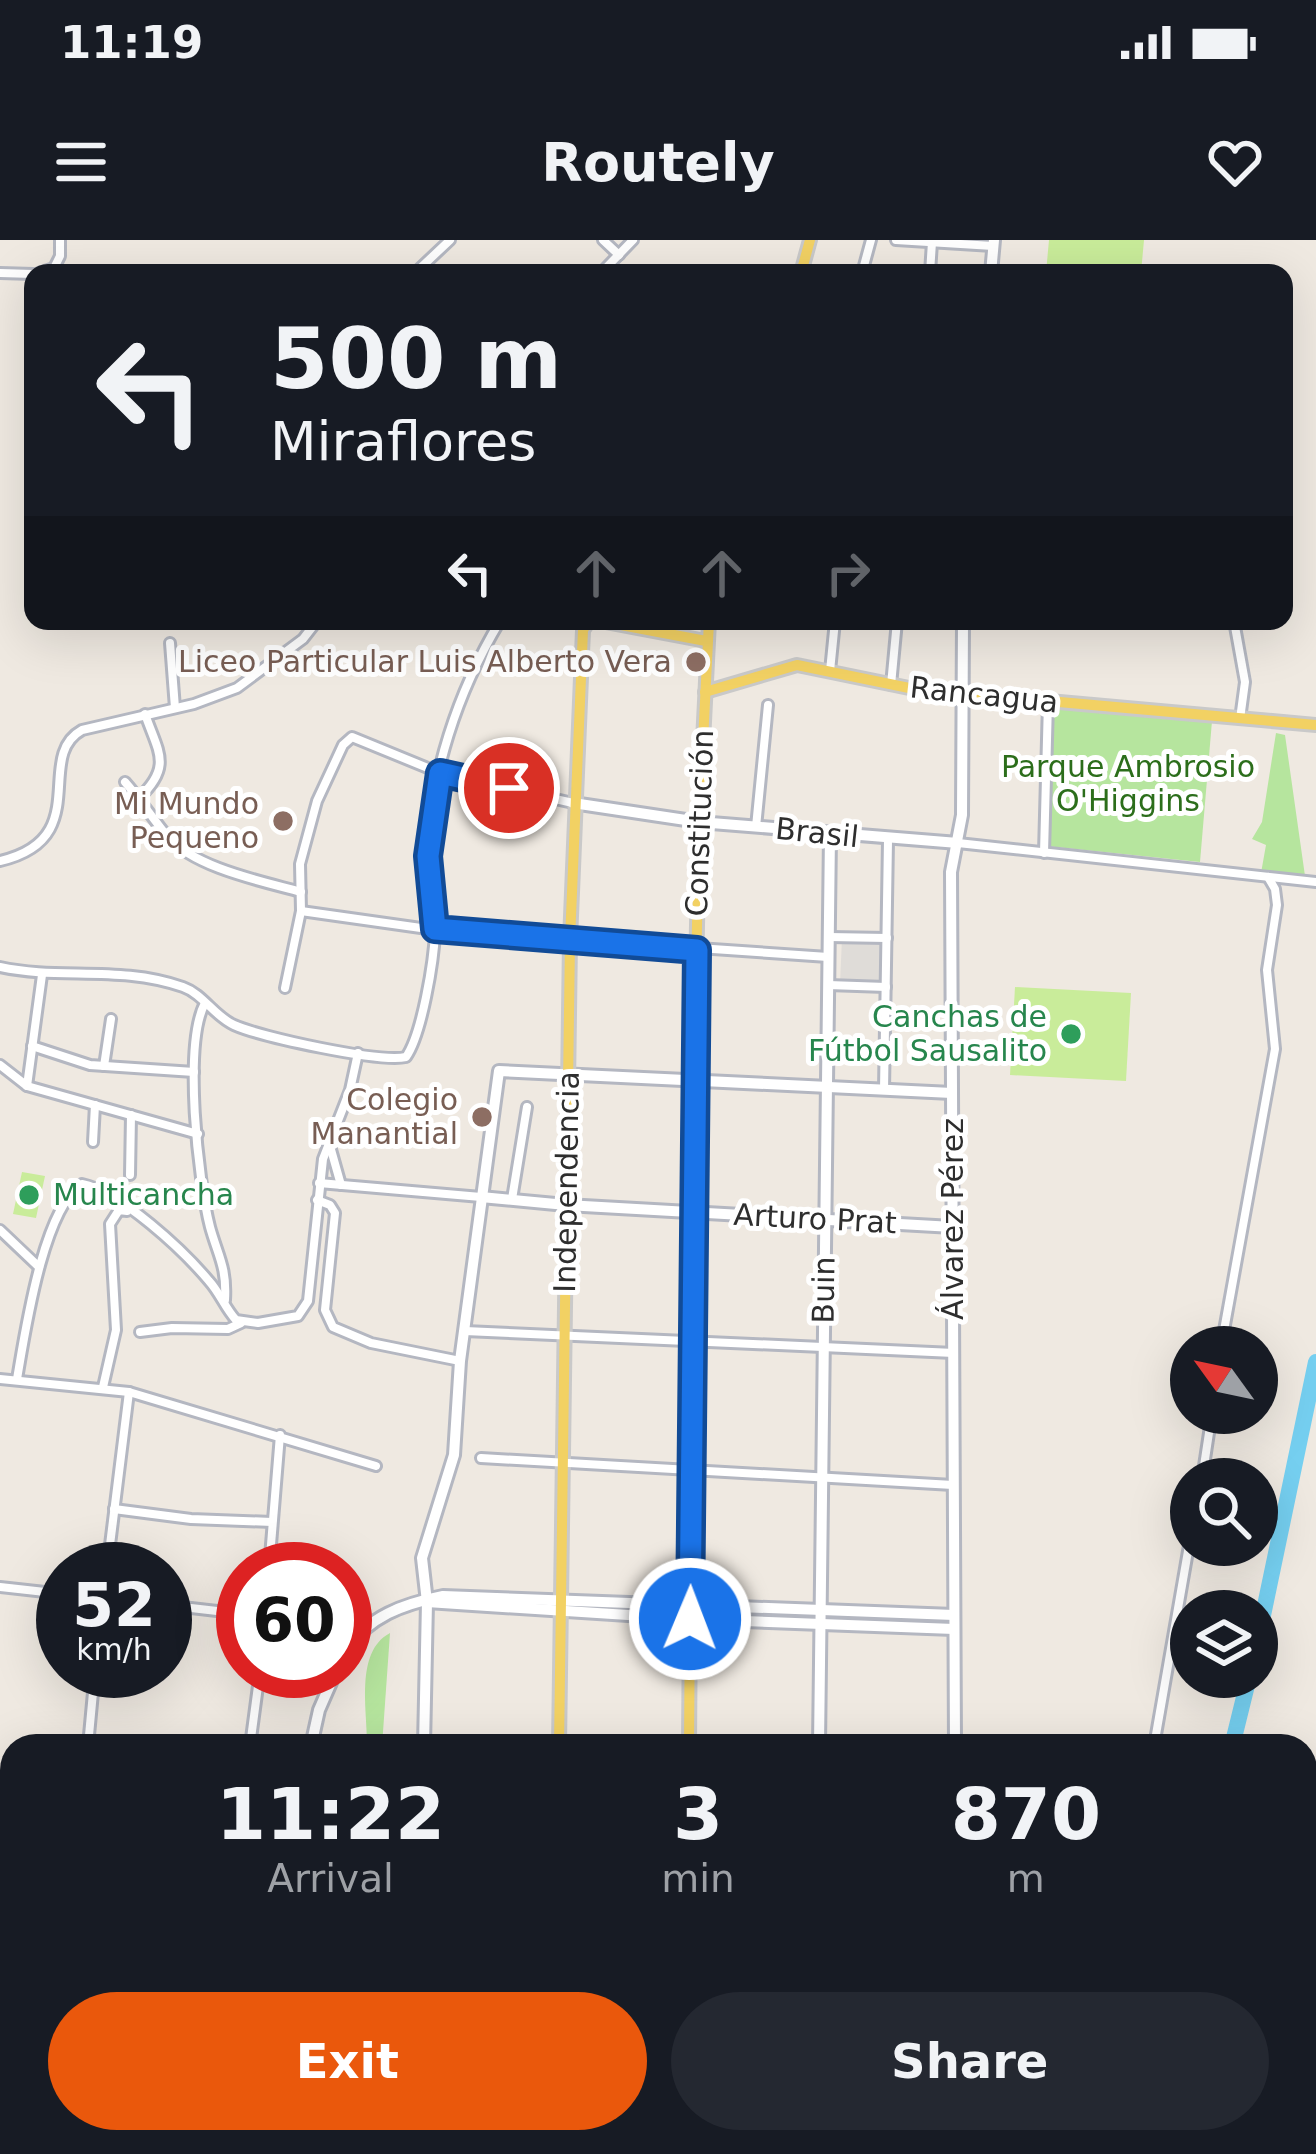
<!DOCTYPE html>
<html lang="en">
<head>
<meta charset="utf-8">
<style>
  body { margin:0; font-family:"DejaVu Sans",sans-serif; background:#242831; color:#f1f3f6; height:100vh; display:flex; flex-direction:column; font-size:45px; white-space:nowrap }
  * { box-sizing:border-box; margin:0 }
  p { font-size:39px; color:#9ea1a6 }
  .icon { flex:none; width:66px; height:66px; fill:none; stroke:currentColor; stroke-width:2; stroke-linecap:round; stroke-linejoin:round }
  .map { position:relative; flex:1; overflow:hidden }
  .panel { position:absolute; left:0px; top:1494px; width:1317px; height:420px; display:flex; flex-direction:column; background:#171b24; border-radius:36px 36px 0 0; box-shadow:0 12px 48px #0002 }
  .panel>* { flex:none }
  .top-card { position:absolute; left:24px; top:24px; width:1269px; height:366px; border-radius:24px; box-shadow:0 12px 48px #0002; background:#171b24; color:#f1f3f6; overflow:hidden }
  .needle { width:78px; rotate:303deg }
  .tools { position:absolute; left:1170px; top:1086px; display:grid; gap:24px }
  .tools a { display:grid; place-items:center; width:108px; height:108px; border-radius:50%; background:#171b24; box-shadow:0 12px 48px #0002; font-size:60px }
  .speed { position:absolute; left:36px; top:1302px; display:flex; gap:24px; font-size:60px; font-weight:700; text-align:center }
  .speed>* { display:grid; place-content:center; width:156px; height:156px; border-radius:50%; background:#171b24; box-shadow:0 12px 48px #0002; line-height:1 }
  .speed small { font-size:30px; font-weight:400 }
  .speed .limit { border:18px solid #d22; background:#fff; color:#111 }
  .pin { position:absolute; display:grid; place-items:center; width:102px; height:102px; color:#fff; margin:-51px; border:6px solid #fff; border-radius:50%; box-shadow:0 3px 12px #0007 }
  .me { position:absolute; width:132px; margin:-66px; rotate:1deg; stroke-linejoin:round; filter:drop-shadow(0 0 9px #0008) }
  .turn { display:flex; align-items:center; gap:42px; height:252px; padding:0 48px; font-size:54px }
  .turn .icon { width:156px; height:156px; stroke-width:2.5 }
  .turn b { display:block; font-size:84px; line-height:102px }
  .lanes { display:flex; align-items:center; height:114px; padding:0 48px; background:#0003; justify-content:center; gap:60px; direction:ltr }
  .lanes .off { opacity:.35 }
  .eta { display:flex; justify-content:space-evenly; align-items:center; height:204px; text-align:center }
  .eta b { font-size:72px; font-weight:700; line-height:84px }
  .cta { display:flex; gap:24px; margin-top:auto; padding:24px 48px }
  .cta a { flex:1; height:138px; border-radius:72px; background:#ea580c; color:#fff; font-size:48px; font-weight:700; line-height:138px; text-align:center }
  .cta a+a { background:#242831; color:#f1f3f6 }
  .status { display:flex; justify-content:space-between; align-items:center; height:84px; padding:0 60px; background:#171b24; direction:ltr }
  .status svg { height:33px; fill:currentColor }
  header { display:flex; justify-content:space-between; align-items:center; height:156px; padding:0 48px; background:#171b24; font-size:54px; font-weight:700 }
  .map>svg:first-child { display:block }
  .green { fill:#b6e59e }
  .cemetery { fill:#c8d9b8 }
  .pitch { fill:#c9ec9a }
  .plaza { fill:#dfdcd8 }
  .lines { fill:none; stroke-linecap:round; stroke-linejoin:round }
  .river { stroke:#75cff0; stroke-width:16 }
  .street-casing { stroke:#b4b7c1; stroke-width:14 }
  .secondary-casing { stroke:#b4b7c1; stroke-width:16 }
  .primary-casing { stroke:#c9c9c9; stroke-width:16 }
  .street { stroke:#fff; stroke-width:8 }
  .secondary { stroke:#fff; stroke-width:10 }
  .primary { stroke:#f2d163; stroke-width:10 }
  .route-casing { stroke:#114b97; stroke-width:30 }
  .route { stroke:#1a73e8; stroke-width:21 }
  .education-dot { fill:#8d6e63; stroke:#fff; stroke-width:4.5 }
  .leisure-dot { fill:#2e9e5b; stroke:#fff; stroke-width:4.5 }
  .labels { text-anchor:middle; stroke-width:10; stroke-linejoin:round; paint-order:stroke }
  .education-label { font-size:30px; fill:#785e54; stroke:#fff; text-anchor:end }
  .street-label { font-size:30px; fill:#2e2e2e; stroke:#fff }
  .park-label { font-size:30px; fill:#2c6e1b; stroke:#fff }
  .leisure-label { font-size:30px; fill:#27864d; stroke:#fff; text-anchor:end }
</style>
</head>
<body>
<div class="status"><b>11:19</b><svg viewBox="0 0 49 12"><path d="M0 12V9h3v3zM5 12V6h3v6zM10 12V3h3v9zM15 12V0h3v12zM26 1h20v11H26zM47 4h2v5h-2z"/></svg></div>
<header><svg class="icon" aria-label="menu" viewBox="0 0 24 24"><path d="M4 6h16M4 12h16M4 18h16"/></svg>Routely<svg class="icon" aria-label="heart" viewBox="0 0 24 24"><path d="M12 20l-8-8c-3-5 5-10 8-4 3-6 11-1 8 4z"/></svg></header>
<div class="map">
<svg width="1316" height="1914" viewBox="0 0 1316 1914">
  <rect width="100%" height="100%" fill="#efe9e1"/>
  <!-- green -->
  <g class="green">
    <path d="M 1054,464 L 1212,481 L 1200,622 L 1046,606 Z"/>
    <path d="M 1276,493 L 1285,495 L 1305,636 L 1261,633 L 1266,605 L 1252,599 L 1262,582 Z"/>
    <path d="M 390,1393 L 382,1506 L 367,1506 C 368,1472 354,1412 390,1393 Z"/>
  </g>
  <!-- cemetery -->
  <path class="cemetery" d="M 0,1783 L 12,1785 L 12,1902 L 178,1902 L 175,1914 L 0,1914 Z"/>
  <!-- pitch -->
  <g class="pitch">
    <path d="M 1049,0 L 1144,0 L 1141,33 L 1046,33 Z"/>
    <path d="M 1015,747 L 1131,753 L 1126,841 L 1010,835 Z"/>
    <path d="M 22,932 L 45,936 L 36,978 L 13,974 Z"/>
  </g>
  <!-- plaza -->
  <path class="plaza" d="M 842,698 L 884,699 L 882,745 L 840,744 Z"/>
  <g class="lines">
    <!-- river -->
    <g class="river">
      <path d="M 1257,1404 L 1316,1122"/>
      <path d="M 1232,1506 L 1249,1437"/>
      <path d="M 1263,1914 L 1265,1902"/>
    </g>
    <defs>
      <g id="street">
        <path d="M 603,0 L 619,15"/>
        <path d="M 896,0 L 993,6"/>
        <path d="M 0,33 L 33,34"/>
        <path d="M 39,33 L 54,28 L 60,16 L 60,0"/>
        <path d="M 415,33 L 450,0"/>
        <path d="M 601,33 L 633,0"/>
        <path d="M 862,33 L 871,0"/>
        <path d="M 930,33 L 932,2"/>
        <path d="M 1234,381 L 1245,442 L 1240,479"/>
        <path d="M 170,403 L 175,468"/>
        <path d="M 830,431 L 835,381"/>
        <path d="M 891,445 L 897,381"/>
        <path d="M 125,542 C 140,559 153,579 167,596 C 195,628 261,641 301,652"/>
        <path d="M 139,558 C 173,526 158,512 145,474"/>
        <path d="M 756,587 L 768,465"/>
        <path d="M 958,603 L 1316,642"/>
        <path d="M 1044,613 L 1048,462"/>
        <path d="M 0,621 C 95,599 33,517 82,490 L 194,464 L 237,448 L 303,399 L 317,381"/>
        <path d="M 301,671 L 435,690 L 828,717"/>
        <path d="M 829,697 L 887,698"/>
        <path d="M 0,727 C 59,740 121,725 183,747 C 203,754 214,776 234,785 C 261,797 380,823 406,817 C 422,794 434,721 435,691 C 435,667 427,642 428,618 C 429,536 458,451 500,381"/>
        <path d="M 828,745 L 886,747"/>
        <path d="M 285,748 L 301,671 L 300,624 L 317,561 L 343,505 L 352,497 L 440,533 L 573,563"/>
        <path d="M 205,763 C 183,804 198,940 210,987 C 218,1016 227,1027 225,1060"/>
        <path d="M 32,806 L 90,825 L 194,832"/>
        <path d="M 0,825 L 27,846 L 198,894"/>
        <path d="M 104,826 L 111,779"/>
        <path d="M 27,846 L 42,735"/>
        <path d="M 884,850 L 888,600"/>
        <path d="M 93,902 L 95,865"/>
        <path d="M 330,906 L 341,945"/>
        <path d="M 130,935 L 131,875"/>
        <path d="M 319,943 L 481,957"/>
        <path d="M 512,959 L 527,867"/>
        <path d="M 317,960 L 330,965 L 335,973 L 325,1070 L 333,1087 L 371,1103 L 460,1121"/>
        <path d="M 0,990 L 39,1027"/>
        <path d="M 465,1091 L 954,1113"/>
        <path d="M 140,1092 L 172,1088 L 228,1089 L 241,1083"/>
        <path d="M 1221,1107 L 1275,809 L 1267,730 L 1277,665 L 1275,649 L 1268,637"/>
        <path d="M 0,1139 L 129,1152 L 376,1226"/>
        <path d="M 17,1139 C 25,1093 43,968 82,944 C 121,952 183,1010 209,1041 C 220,1053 225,1068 236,1080 L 258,1083 L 298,1076 L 308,1061 L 323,919 L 350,850 L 358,813"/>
        <path d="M 103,1147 L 116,1090 L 110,984 L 119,970 L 127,971"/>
        <path d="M 481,1218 L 953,1245"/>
        <path d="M 1202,1239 L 1212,1173"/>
        <path d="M 114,1269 L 191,1279 L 272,1282"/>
        <path d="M 107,1329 L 129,1152"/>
        <path d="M 269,1329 L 280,1195"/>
        <path d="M 0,1347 L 63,1354"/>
        <path d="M 165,1365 L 243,1374"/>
        <path d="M 88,1506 L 95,1431"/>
        <path d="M 250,1506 L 260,1431"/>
        <path d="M 1154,1506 L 1191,1294"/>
        <path d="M 0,1605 L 12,1607"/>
        <path d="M 0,1668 L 12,1670"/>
        <path d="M 0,1709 L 12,1710"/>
        <path d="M 0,1777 L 12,1780"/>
        <path d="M 1122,1914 L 1123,1902"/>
      </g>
      <g id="secondary">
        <path d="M 991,33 L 994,0"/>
        <path d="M 573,563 L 699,582 L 958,603"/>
        <path d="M 481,957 L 566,965 L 953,987"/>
        <path d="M 427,1362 L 690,1379 L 954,1389"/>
        <path d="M 345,1411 C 369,1376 403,1364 443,1356 L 954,1375"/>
        <path d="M 311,1506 L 319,1470 L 336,1431"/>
        <path d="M 424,1506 L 427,1362 L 422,1318 L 454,1215 L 460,1121 L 499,831 L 952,853"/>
        <path d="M 819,1506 L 830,594"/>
        <path d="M 955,1506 L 951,632 L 962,575 L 963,381"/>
        <path d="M 0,1549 L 12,1548"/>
        <path d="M 417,1907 L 557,1906 L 935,1914"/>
        <path d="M 187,1914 L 189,1902"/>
        <path d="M 952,1914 L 952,1902"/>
      </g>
      <g id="primary">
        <path d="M 801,33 L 810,0"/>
        <path d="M 600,381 L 706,401"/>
        <path d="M 705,452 L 797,425 L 914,449 L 1316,485"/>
        <path d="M 559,1506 L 570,700 L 583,390 L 589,381"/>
        <path d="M 689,1506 L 694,840 L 699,582 L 709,381"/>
        <path d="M 557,1914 L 557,1902"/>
        <path d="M 687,1914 L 687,1902"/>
      </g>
    </defs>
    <!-- street casing -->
    <use href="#street" class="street-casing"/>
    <!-- secondary casing -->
    <use href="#secondary" class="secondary-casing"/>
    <!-- primary casing -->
    <use href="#primary" class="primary-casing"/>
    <!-- street -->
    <use href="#street" class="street"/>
    <!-- secondary -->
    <use href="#secondary" class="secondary"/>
    <!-- primary -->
    <use href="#primary" class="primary"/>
  </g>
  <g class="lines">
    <defs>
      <path id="route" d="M 509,548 L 440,533 L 428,616 L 435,689 L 697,710 L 690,1379"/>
    </defs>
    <!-- route casing -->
    <use href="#route" class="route-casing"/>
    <!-- route -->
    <use href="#route" class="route"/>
  </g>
  <!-- markers -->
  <g class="education-dot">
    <circle cx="696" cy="422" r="12"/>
    <circle cx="283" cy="581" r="12"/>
    <circle cx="482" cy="877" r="12"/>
  </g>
  <g class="leisure-dot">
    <circle cx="1071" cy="794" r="12"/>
    <circle cx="29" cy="955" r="12"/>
  </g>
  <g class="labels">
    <!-- education labels -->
    <g class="education-label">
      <text x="672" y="432">Liceo Particular Luis Alberto Vera</text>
      <text x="259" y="574">Mi Mundo<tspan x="259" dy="34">Pequeno</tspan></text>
      <text x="458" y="870">Colegio<tspan x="458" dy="34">Manantial</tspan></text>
    </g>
    <!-- street labels -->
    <g class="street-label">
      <text transform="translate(984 455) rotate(6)" y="10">Rancagua</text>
      <text transform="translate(700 583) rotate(-88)" y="10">Constitución</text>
      <text transform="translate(817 593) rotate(6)" y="10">Brasil</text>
      <text transform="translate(567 942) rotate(-89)" y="10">Independencia</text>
      <text transform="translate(815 979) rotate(3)" y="10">Arturo Prat</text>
      <text transform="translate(953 979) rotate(-90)" y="10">Álvarez Pérez</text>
      <text transform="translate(824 1050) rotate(-89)" y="10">Buin</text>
    </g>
    <!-- park labels -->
    <g class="park-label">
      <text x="1128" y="537">Parque Ambrosio<tspan x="1128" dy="34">O'Higgins</tspan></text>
    </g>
    <!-- leisure labels -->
    <g class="leisure-label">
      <text x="1047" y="787">Canchas de<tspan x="1047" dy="34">Fútbol Sausalito</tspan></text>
      <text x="53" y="965" text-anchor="start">Multicancha</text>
    </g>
  </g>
</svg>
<div class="tools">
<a><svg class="needle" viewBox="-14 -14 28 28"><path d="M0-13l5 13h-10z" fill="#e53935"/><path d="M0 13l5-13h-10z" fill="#9ea1a6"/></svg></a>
<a><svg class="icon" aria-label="search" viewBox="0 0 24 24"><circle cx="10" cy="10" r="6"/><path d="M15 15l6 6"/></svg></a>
<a><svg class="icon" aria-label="layers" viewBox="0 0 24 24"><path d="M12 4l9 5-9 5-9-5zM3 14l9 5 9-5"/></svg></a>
</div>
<div class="speed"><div>52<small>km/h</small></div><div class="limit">60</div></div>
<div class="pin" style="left:509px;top:548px;background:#d93025"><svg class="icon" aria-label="arrive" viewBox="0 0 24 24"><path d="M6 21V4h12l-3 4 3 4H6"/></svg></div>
<svg class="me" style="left:690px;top:1379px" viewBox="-20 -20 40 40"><circle r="17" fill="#1a73e8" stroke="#fff" stroke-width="3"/><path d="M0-11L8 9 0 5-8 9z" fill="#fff"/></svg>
<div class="top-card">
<div class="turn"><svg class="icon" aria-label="left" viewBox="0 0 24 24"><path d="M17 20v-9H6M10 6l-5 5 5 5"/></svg><div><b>500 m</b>Miraflores</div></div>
<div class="lanes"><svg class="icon" aria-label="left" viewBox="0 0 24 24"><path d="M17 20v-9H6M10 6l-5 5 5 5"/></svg><svg class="icon off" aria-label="ahead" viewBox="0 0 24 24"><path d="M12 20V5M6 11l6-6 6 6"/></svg><svg class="icon off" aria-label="ahead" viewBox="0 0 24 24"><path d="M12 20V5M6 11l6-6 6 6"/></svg><svg class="icon off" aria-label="right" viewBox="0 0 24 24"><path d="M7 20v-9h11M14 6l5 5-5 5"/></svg></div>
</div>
<section class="panel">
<div class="eta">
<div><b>11:22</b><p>Arrival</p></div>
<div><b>3</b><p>min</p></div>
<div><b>870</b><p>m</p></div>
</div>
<div class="cta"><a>Exit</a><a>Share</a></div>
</section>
</div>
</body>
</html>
